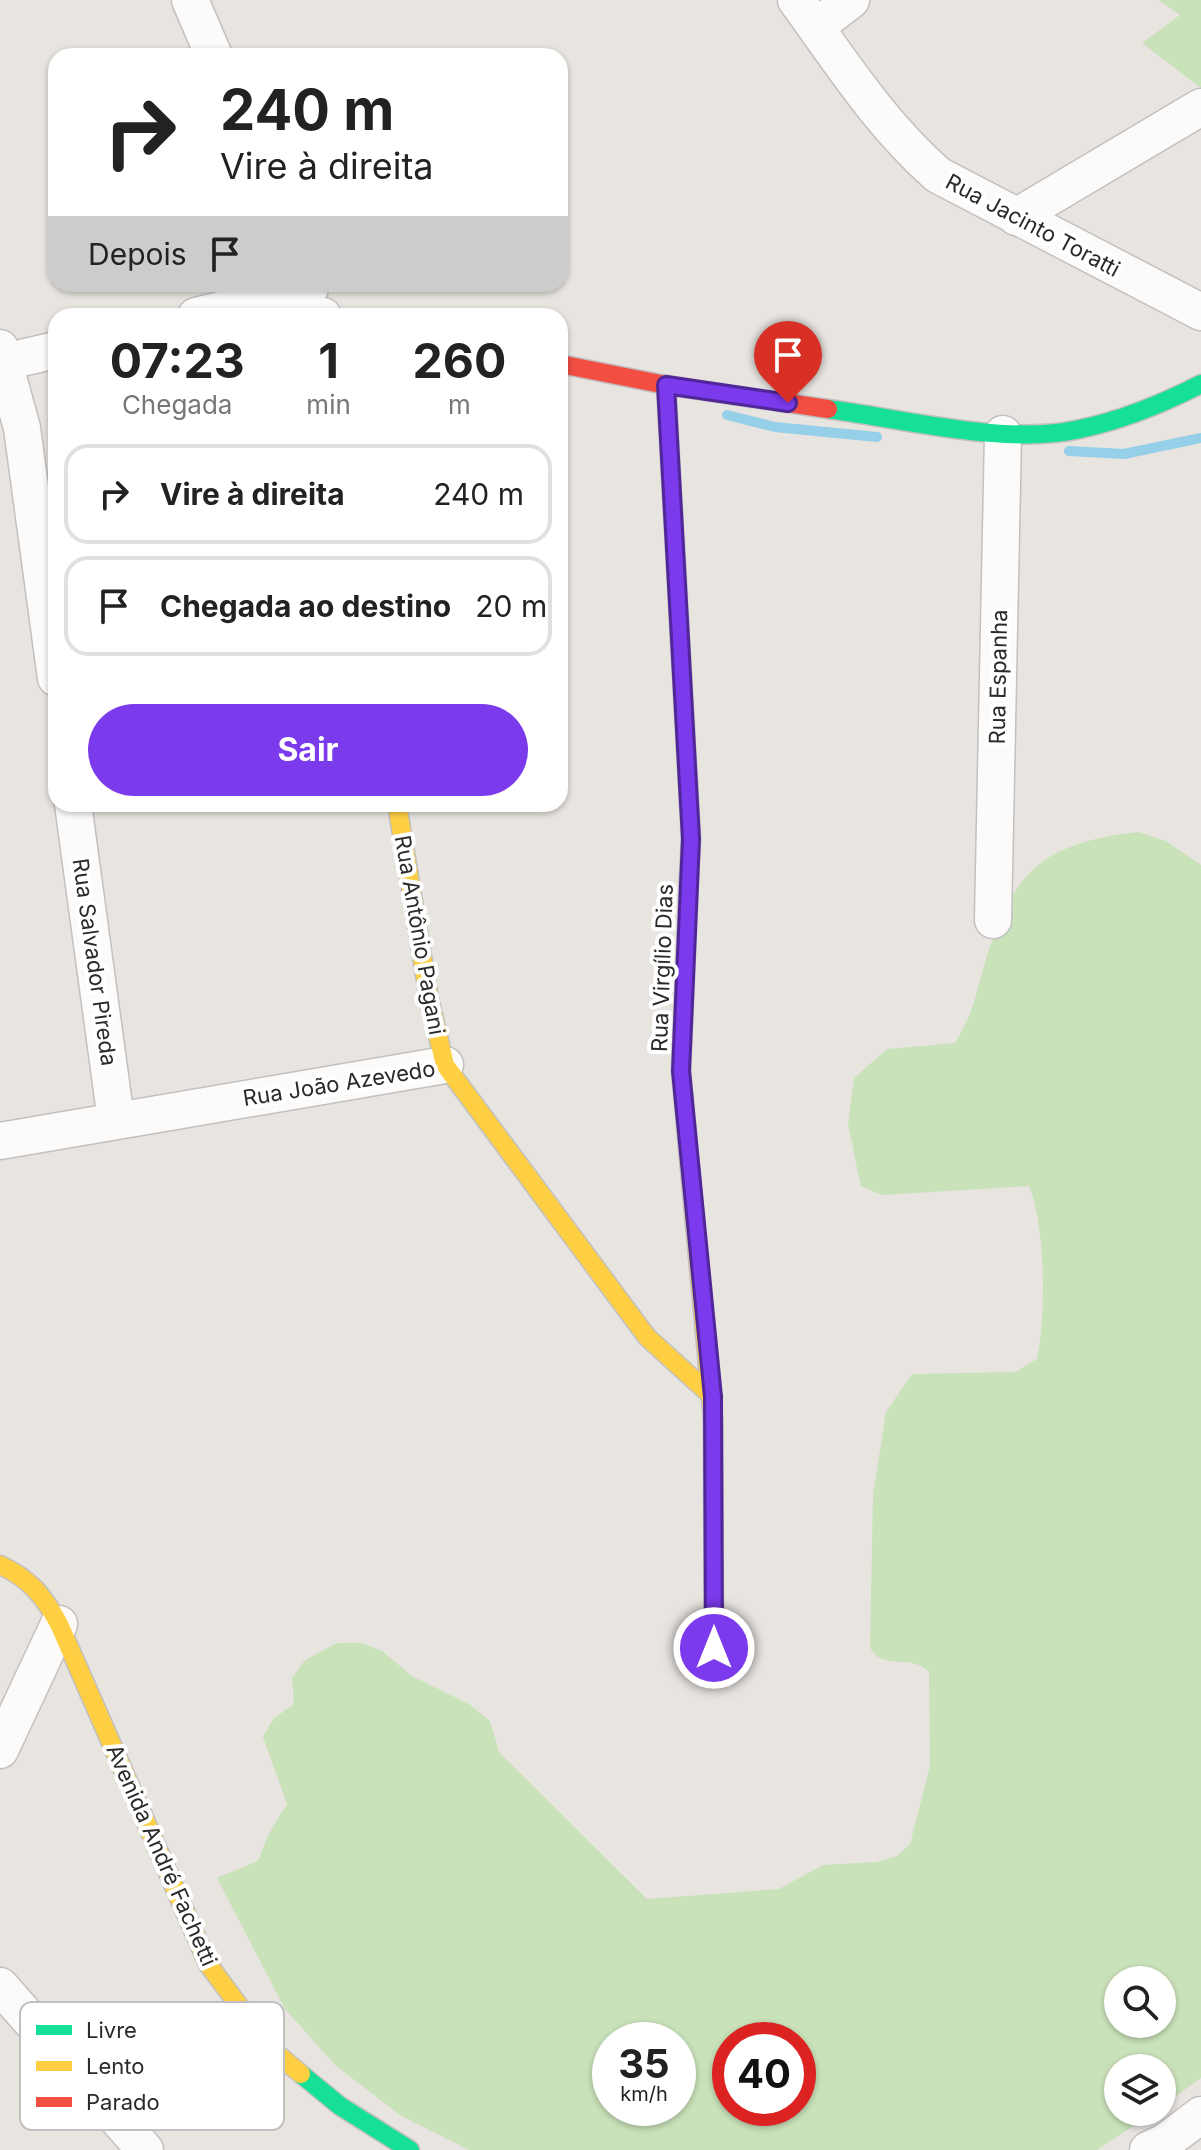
<!DOCTYPE html>
<html lang="pt">
<head>
<meta charset="utf-8">
<style>
  body { margin:0; font-family:Inter,sans-serif; background:#f2f2f2; color:#222; height:100vh; display:flex; flex-direction:column; font-size:30px; white-space:nowrap }
  * { box-sizing:border-box; margin:0 }
  p { font-size:26px; color:#767676 }
  .icon { flex:none; width:44px; height:44px; fill:none; stroke:currentColor; stroke-width:2; stroke-linecap:round; stroke-linejoin:round }
  .map { position:relative; flex:1; overflow:hidden }
  .details { position:absolute; left:48px; top:308px; width:520px; height:504px; display:flex; flex-direction:column; background:#fff; border-radius:24px; box-shadow:0 2px 6px #0004 }
  .details>* { flex:none }
  .hud { position:absolute; left:48px; top:48px; width:520px; height:244px; border-radius:24px; box-shadow:0 2px 6px #0004; background:#fff; color:#222; overflow:hidden }
  .fabs { position:absolute; left:1104px; top:1966px; display:grid; gap:16px }
  .fabs a { display:grid; place-items:center; width:72px; height:72px; border-radius:50%; background:#fff; box-shadow:0 2px 6px #0004; font-size:40px }
  .speed { position:absolute; left:592px; top:2022px; display:flex; gap:16px; font-size:40px; font-weight:700; text-align:center }
  .speed>* { display:grid; place-content:center; width:104px; height:104px; border-radius:50%; background:#fff; box-shadow:0 2px 6px #0004; line-height:1 }
  .speed small { font-size:20px; font-weight:400 }
  .speed .limit { border:12px solid #d22; background:#fff; color:#111 }
  .pin { position:absolute; display:grid; place-items:center; width:68px; height:68px; color:#fff; margin:-82px -34px; border-radius:50% 50% 50% 0; rotate:-45deg; box-shadow:0 0 8px #0007 }
  .pin .icon { rotate:45deg }
  .me { position:absolute; width:88px; margin:-44px; rotate:0deg; stroke-linejoin:round; filter:drop-shadow(0 0 6px #0008) }
  .turn { display:flex; align-items:center; gap:28px; height:168px; padding:0 40px; font-size:36px }
  .turn .icon { width:104px; height:104px; stroke-width:2.5 }
  .turn b { display:block; font-size:56px; line-height:68px }
  .then { display:flex; align-items:center; height:76px; padding:0 40px; background:#0003; gap:16px; font-size:30px }
  .eta { display:flex; justify-content:space-evenly; align-items:center; height:136px; text-align:center }
  .eta b { font-size:48px; font-weight:700; line-height:56px }
  .cta { display:flex; gap:16px; margin-top:auto; padding:16px 40px }
  .cta a { flex:1; height:92px; border-radius:48px; background:#7c3aed; color:#fff; font-size:32px; font-weight:700; line-height:92px; text-align:center }
  ul { padding:0; list-style:none }
  li { display:flex; align-items:center; gap:24px; height:100px; margin:0 16px 12px; padding:0 24px; border:4px solid #e0e0e0; border-radius:24px }
  li div { flex:1 }
  li b { display:block; font-size:30px }
  li em { font-style:normal }
  .map>svg:first-child { display:block }
  .green { fill:#c9e2ba; fill-rule:evenodd }
  .lines { fill:none; stroke-linecap:round; stroke-linejoin:round }
  .stream { stroke:#95cfe8; stroke-width:10 }
  .street-casing { stroke:#c2c0c1; stroke-width:39 }
  .fast-casing { stroke:#c2c0c1; stroke-width:21 }
  .slow-casing { stroke:#c2c0c1; stroke-width:21 }
  .jam-casing { stroke:#c2c0c1; stroke-width:21 }
  .street { stroke:#fcfbfa; stroke-width:36 }
  .fast { stroke:#16e098; stroke-width:18 }
  .slow { stroke:#ffcf43; stroke-width:18 }
  .jam { stroke:#f24e42; stroke-width:18 }
  .route-casing { stroke:#51269a; stroke-width:20 }
  .route { stroke:#7c3aed; stroke-width:14 }
  .labels { text-anchor:middle; stroke-width:8; stroke-linejoin:round; paint-order:stroke }
  .street-label { font-size:22px; fill:#2a2a2a; stroke:#fff }
  .key { fill:#fff; stroke:#bfbfbf; stroke-width:2 }
  .key-label { font-size:22px; fill:#2a2a2a }
</style>
</head>
<body>
<div class="map">
<svg width="1201" height="2150" viewBox="0 0 1201 2150">
  <rect width="100%" height="100%" fill="#e8e4e0"/>
  <!-- green -->
  <g class="green">
    <path d="M 1159,0 L 1201,0 L 1201,88 L 1142,43 L 1180,15 Z"/>
    <path d="M 1138,832 L 1166,841 L 1201,865 L 1201,2078 L 1162,2106 L 1162,2068 L 1118,2068 L 1118,2112 L 1154,2112 L 1097,2150 L 469,2150 L 401,2116 L 335,2065 L 285,2009 L 217,1878 L 258,1861 L 269,1833 L 287,1804 L 263,1737 L 273,1719 L 294,1704 L 292,1678 L 305,1660 L 337,1643 L 362,1643 L 382,1651 L 412,1676 L 469,1704 L 490,1721 L 499,1752 L 647,1899 L 779,1889 L 823,1865 L 876,1862 L 897,1856 L 910,1844 L 930,1766 L 929,1672 C 912,1653 879,1671 870,1647 L 873,1494 L 886,1412 L 912,1374 L 1015,1372 L 1037,1359 C 1046,1315 1046,1227 1029,1186 L 882,1195 L 861,1186 L 848,1125 L 854,1078 L 887,1049 L 955,1043 C 974,1012 975,996 985,963 C 1012,871 1043,843 1138,832 ZM 1118,1980 L 1162,1980 L 1162,2024 L 1118,2024 ZM 610,2040 L 678,2040 L 678,2108 L 610,2108 ZM 730,2040 L 798,2040 L 798,2108 L 730,2108 Z"/>
  </g>
  <g class="lines">
    <!-- stream -->
    <g class="stream">
      <path d="M 727,415 L 775,427 L 877,437"/>
      <path d="M 1069,451 L 1124,454 L 1201,438"/>
    </g>
    <defs>
      <g id="street">
        <path d="M 190,0 L 214,56"/>
        <path d="M 796,0 C 841,62 880,124 938,175 L 1201,312"/>
        <path d="M 816,27 L 851,0"/>
        <path d="M 1016,217 L 1201,107"/>
        <path d="M 317,315 L 323,316"/>
        <path d="M 196,316 L 310,288"/>
        <path d="M 0,348 L 22,428 L 56,678"/>
        <path d="M 0,363 L 56,350"/>
        <path d="M 73,804 L 116,1120"/>
        <path d="M 993,920 L 1003,434"/>
        <path d="M 0,1141 L 445,1065"/>
        <path d="M 0,1750 L 59,1624"/>
        <path d="M 0,1986 L 145,2150"/>
        <path d="M 1148,2150 L 1165,2142 L 1201,2115"/>
      </g>
      <g id="fast">
        <path d="M 828,409 C 903,419 1007,446 1080,429 C 1123,420 1162,404 1201,384"/>
        <path d="M 713,1420 L 714,1648"/>
        <path d="M 301,2074 L 340,2106 L 410,2150"/>
      </g>
      <g id="slow">
        <path d="M 397,804 L 429,999 L 445,1065 L 647,1337 L 713,1397"/>
        <path d="M 689,876 L 681,1071 L 713,1420"/>
        <path d="M 0,1565 C 29,1578 44,1596 59,1624 L 208,1964 L 271,2049 L 301,2074"/>
      </g>
      <g id="jam">
        <path d="M 560,364 L 666,385 L 828,409"/>
        <path d="M 666,385 L 691,839 L 689,876"/>
      </g>
    </defs>
    <!-- street casing -->
    <use href="#street" class="street-casing"/>
    <!-- fast casing -->
    <use href="#fast" class="fast-casing"/>
    <!-- slow casing -->
    <use href="#slow" class="slow-casing"/>
    <!-- jam casing -->
    <use href="#jam" class="jam-casing"/>
    <!-- street -->
    <use href="#street" class="street"/>
    <!-- fast -->
    <use href="#fast" class="fast"/>
    <!-- slow -->
    <use href="#slow" class="slow"/>
    <!-- jam -->
    <use href="#jam" class="jam"/>
  </g>
  <g class="lines">
    <defs>
      <path id="route" d="M 714,1648 L 713,1397 L 681,1071 L 691,839 L 666,385 L 788,403"/>
    </defs>
    <!-- route casing -->
    <use href="#route" class="route-casing"/>
    <!-- route -->
    <use href="#route" class="route"/>
  </g>
  <g class="labels">
    <!-- street labels -->
    <g class="street-label">
      <text transform="translate(1033 225) rotate(28)" y="8">Rua Jacinto Toratti</text>
      <text transform="translate(998 677) rotate(-89)" y="8">Rua Espanha</text>
      <text transform="translate(420 935) rotate(80)" y="8">Rua Antônio Pagani</text>
      <text transform="translate(95 962) rotate(82)" y="8">Rua Salvador Pireda</text>
      <text transform="translate(662 968) rotate(-88)" y="8">Rua Virgílio Dias</text>
      <text transform="translate(339 1083) rotate(-9)" y="8">Rua João Azevedo</text>
      <text transform="translate(162 1855) rotate(66)" y="8">Avenida André Fachetti</text>
    </g>
  </g>
  <!-- legend -->
  <rect x="20" y="2002" width="264" height="128" rx="12" class="key"/>
  <rect x="36" y="2025" width="36" height="10" fill="#16e098"/>
  <rect x="36" y="2061" width="36" height="10" fill="#ffcf43"/>
  <rect x="36" y="2097" width="36" height="10" fill="#f24e42"/>
  <g class="key-label">
    <text x="86" y="2038">Livre</text>
    <text x="86" y="2074">Lento</text>
    <text x="86" y="2110">Parado</text>
  </g>
</svg>
<div class="fabs">
<a><svg class="icon" aria-label="search" viewBox="0 0 24 24"><circle cx="10" cy="10" r="6"/><path d="M15 15l6 6"/></svg></a>
<a><svg class="icon" aria-label="layers" viewBox="0 0 24 24"><path d="M12 4l9 5-9 5-9-5zM3 14l9 5 9-5"/></svg></a>
</div>
<div class="speed"><div>35<small>km/h</small></div><div class="limit">40</div></div>
<div class="pin" style="left:788px;top:403px;background:#d93025"><svg class="icon" aria-label="arrive" viewBox="0 0 24 24"><path d="M6 21V4h12l-3 4 3 4H6"/></svg></div>
<svg class="me" style="left:714px;top:1648px" viewBox="-20 -20 40 40"><circle r="17" fill="#7c3aed" stroke="#fff" stroke-width="3"/><path d="M0-11L8 9 0 5-8 9z" fill="#fff"/></svg>
<div class="hud">
<div class="turn"><svg class="icon" aria-label="right" viewBox="0 0 24 24"><path d="M7 20v-9h11M14 6l5 5-5 5"/></svg><div><b>240 m</b>Vire à direita</div></div>
<div class="then">Depois<svg class="icon" aria-label="arrive" viewBox="0 0 24 24"><path d="M6 21V4h12l-3 4 3 4H6"/></svg></div>
</div>
<section class="details">
<div class="eta">
<div><b>07:23</b><p>Chegada</p></div>
<div><b>1</b><p>min</p></div>
<div><b>260</b><p>m</p></div>
</div>
<ul>
<li><svg class="icon" aria-label="right" viewBox="0 0 24 24"><path d="M7 20v-9h11M14 6l5 5-5 5"/></svg><div><b>Vire à direita</b></div><em>240 m</em></li>
<li><svg class="icon" aria-label="arrive" viewBox="0 0 24 24"><path d="M6 21V4h12l-3 4 3 4H6"/></svg><div><b>Chegada ao destino</b></div><em>20 m</em></li>
</ul>
<div class="cta"><a>Sair</a></div>
</section>
</div>
</body>
</html>
